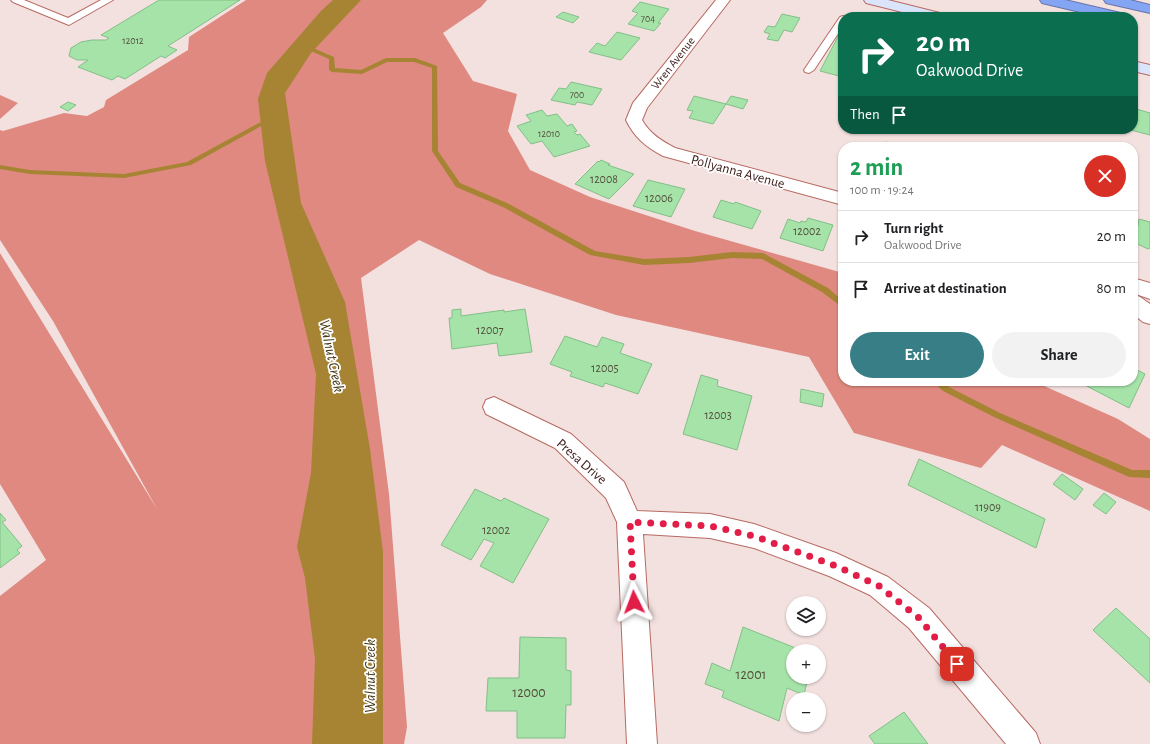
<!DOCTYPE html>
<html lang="en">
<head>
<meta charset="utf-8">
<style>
  body { margin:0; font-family:"Alegreya Sans",sans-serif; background:#f2f2f2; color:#202124; height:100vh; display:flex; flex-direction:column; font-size:15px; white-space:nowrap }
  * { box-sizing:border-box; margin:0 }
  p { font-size:13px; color:#757577 }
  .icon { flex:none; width:22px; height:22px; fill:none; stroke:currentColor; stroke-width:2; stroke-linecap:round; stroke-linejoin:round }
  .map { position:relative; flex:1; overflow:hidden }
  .drawer { position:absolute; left:838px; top:142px; width:300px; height:244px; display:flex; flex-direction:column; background:#fff; border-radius:16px; box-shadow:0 1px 3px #0004 }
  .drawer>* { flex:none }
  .hud { position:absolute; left:838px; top:12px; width:300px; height:122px; border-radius:16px; box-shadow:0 1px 3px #0004; background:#0b6e4f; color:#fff; overflow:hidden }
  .controls { position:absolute; left:786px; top:596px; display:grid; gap:8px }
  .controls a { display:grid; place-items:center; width:40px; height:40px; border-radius:50%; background:#fff; box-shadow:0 1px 3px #0004; font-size:20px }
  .pin { position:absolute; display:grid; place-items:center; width:34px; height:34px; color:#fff; margin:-17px; border-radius:8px; box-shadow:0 2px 6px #0006 }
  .me { position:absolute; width:44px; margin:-22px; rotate:357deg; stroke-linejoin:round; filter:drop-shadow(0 0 3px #0008) }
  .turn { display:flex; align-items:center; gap:14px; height:84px; padding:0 12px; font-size:18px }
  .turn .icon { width:52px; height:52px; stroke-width:2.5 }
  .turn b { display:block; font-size:28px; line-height:34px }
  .then { display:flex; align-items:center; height:38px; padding:0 12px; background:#0003; gap:8px; font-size:15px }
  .round { display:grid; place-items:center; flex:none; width:42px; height:42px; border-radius:21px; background:#f2f2f2 }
  .headline { display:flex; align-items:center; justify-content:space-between; height:68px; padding:0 12px }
  h1 { font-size:24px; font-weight:700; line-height:30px; color:#1e9e55 }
  .primary-button { display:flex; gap:8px; margin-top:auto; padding:8px 12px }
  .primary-button a { flex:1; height:46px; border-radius:24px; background:#377e87; color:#fff; font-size:16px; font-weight:700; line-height:46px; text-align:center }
  .primary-button a+a { background:#f2f2f2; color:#202124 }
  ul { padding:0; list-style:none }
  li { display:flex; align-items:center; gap:12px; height:52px; padding:0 12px; border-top:1px solid #e0e0e0 }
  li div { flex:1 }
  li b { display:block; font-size:15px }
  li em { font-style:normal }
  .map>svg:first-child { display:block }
  .forest { fill:#df8980 }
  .water { fill:#a68433 }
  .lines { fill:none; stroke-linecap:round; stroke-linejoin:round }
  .stream { fill:#a68433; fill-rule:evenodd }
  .building { fill:#a5e3a9; stroke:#82bf87 }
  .service-casing { stroke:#b76a62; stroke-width:2 }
  .minor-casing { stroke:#b76a62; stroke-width:2 }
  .secondary-casing { stroke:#b76a62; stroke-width:2 }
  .motorway-casing { stroke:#6974a6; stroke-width:2 }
  .service { fill:#fff; fill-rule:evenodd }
  .minor { fill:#fff; fill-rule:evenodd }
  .secondary { fill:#dae4fb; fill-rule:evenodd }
  .motorway { fill:#84a5f3; fill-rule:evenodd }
  .route { stroke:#e11d48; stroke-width:7; stroke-dasharray:0 12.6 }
  .labels { text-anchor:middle; stroke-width:3.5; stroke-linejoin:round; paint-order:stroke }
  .far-number-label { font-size:10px; fill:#534c3b }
  .far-street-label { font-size:12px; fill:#381916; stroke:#fff }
  .number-label { font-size:12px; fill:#534c3b }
  .street-label { font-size:14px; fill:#381916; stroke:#fff }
  .near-number-label { font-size:14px; fill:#534c3b }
  .water-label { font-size:15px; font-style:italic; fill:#433411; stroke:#fff }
</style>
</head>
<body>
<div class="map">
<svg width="1150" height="744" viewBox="0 0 1150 744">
  <rect width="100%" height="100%" fill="#f3e1df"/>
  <!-- forest -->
  <g class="forest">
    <path d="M 246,0 L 487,0 L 481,7 L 443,33 L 473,81 L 517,94 L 508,131 L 530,170 L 590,197 L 695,231 L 843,273 L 843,381 L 1033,381 L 1118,419 L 1150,439 L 1150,511 L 1002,445 L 981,468 L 854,433 L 809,357 L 616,315 L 490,274 L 419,240 L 361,278 L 389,494 L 407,727 L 404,744 L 0,744 L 0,596 L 46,560 L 0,484 L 0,253 L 157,509 L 53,321 L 0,240 L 0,130 L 3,131 L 64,113 L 87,116 L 104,107 L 106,100 L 188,50 L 189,37 Z"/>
    <path d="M 0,95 L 18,103 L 0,119 Z"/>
  </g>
  <!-- water -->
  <path class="water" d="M 333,0 L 361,0 L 311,53 L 285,93 L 301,203 L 345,302 L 370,449 L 383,552 L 383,744 L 312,744 L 315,659 L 305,578 L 297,547 L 311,473 L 316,374 L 265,161 L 258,99 L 267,73 L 321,11 Z"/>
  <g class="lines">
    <!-- stream -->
    <g class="stream">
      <path d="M 302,45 L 306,45 L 334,57 L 335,68 L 361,70 L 386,58 L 415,58 L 437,66 L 438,151 L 460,183 L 507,203 L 595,251 L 644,259 L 689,257 L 732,252 L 763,253 L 828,288 L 843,301 L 843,308 L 822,292 L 762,259 L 732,258 L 689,263 L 644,265 L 590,255 L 503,207 L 456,187 L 432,151 L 432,68 L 414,62 L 387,62 L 362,74 L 332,72 L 329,70 L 329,59 L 302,47 Z"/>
      <path d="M 270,117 L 272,118 L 272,120 L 191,165 L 124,178 L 30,174 L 0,169 L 0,165 L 30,170 L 124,174 L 187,162 Z"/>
      <path d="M 932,381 L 942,381 L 949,387 L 1000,413 L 1132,470 L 1150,470 L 1150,478 L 1129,477 L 994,417 L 943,391 Z"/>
    </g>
  </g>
  <!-- building -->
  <g class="building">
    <path d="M 159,0 L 240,0 L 168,46 L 177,50 L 165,58 L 161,56 L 125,79 L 118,76 L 112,80 L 78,67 L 88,60 L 77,60 L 69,56 L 71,48 L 81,42 L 92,40 L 106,40 L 109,38 L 101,35 Z"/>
    <path d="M 640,2 L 669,9 L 658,23 L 661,23 L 654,31 L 628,24 L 638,13 L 632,11 Z"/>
    <path d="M 563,12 L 579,17 L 573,23 L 556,17 Z"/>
    <path d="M 782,14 L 800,18 L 792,32 L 784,30 L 778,41 L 767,39 L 770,34 L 764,32 L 768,26 L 775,27 Z"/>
    <path d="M 843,27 L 843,77 L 820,71 Z"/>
    <path d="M 617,32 L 640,38 L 621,60 L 589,52 L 597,43 L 605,46 Z"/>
    <path d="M 571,82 L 602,89 L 592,105 L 577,102 L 575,105 L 551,100 L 559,88 L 566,89 Z"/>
    <path d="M 694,96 L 726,104 L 713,124 L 689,118 L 693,111 L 687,110 Z"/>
    <path d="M 731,96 L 748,100 L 743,109 L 726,104 Z"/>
    <path d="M 68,102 L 76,105 L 68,111 L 60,107 Z"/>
    <path d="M 1133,108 L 1150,113 L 1150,135 L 1127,129 L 1133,129 Z"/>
    <path d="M 542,110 L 547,116 L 557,114 L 567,126 L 572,124 L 577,131 L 574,132 L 577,135 L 580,134 L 590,146 L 554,157 L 542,141 L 531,144 L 517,126 L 531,121 L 526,115 Z"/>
    <path d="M 886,142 L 902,147 L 884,147 Z"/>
    <path d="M 601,160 L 610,164 L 608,165 L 634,174 L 609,199 L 575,184 L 598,161 L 599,162 Z"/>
    <path d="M 648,180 L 685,189 L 671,217 L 633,206 Z"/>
    <path d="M 721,200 L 734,204 L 735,202 L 761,211 L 752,229 L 713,217 Z"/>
    <path d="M 808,218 L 833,225 L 823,251 L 780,238 L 788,219 L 800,223 L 801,221 L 806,222 Z"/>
    <path d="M 1139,219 L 1150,222 L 1150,248 L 1148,249 L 1133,242 L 1133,224 L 1138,226 Z"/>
    <path d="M 461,309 L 461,316 L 504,310 L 504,312 L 525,309 L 532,352 L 499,356 L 497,343 L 452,349 L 449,318 L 452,318 L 452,310 Z"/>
    <path d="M 565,336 L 597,347 L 602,337 L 624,344 L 620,353 L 652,364 L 638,394 L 605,383 L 603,387 L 570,376 L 572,372 L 550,364 Z"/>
    <path d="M 1133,368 L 1145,374 L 1129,408 L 1079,382 L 1133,381 Z"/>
    <path d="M 701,375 L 718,380 L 717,386 L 752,396 L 737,450 L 683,434 Z"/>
    <path d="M 801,389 L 824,394 L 822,407 L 800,402 Z"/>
    <path d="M 919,459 L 1045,519 L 1036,548 L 908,485 Z"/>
    <path d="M 1062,474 L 1083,489 L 1075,500 L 1053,484 Z"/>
    <path d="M 475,489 L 501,501 L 504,498 L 549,519 L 513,583 L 480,566 L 494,543 L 484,539 L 471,560 L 441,545 Z"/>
    <path d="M 1104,493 L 1116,502 L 1106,514 L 1093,505 Z"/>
    <path d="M 0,513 L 6,520 L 2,522 L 22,546 L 17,550 L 20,553 L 0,568 Z"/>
    <path d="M 1116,608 L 1150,639 L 1150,683 L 1093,630 Z"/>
    <path d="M 743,627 L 803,651 L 793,651 L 793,677 L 808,677 L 804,695 L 787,688 L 779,721 L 722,697 L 724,691 L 705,684 L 712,663 L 730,671 Z"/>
    <path d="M 520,637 L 566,638 L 566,670 L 571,671 L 571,705 L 566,705 L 565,738 L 517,738 L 517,711 L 486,711 L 488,678 L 519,678 Z"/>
    <path d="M 904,712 L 928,744 L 875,744 L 869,736 Z"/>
  </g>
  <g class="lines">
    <defs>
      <g id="service">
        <path d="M 11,0 L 24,0 L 68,18 L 101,0 L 113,0 L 69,25 L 13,2 Z"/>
        <path d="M 843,16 L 846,17 L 843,17 L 843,26 L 814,70 L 809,73 L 805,72 L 804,70 L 840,17 Z"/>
      </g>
      <g id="minor">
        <path d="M 716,0 L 730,0 L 647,108 L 642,120 C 650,134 662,141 675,148 L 843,193 L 843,205 L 663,156 C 646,147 634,137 626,120 L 633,103 Z"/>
        <path d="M 1133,278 L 1150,283 L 1150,299 L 1133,293 Z"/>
        <path d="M 1133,294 L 1140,297 L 1150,304 L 1150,324 L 1143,322 L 1133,314 Z"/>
        <path d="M 494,397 L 571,434 L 624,482 L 637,511 L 710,514 L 754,524 L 836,553 L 888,577 L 929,608 L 1036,733 L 1040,744 L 1006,744 L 909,628 L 870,595 L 829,576 L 754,548 L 710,538 L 643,534 L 657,744 L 627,744 L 617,522 L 606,498 L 555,448 L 486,414 L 483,407 L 486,400 Z"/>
      </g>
      <g id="secondary">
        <path d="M 864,0 L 888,0 L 944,14 L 946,17 L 922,17 L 866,3 Z"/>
        <path d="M 1133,61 L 1150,65 L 1150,75 L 1133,71 Z"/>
      </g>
      <g id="motorway">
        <path d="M 1040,0 L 1065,0 L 1125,14 L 1127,17 L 1101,17 L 1042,3 Z"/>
        <path d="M 1104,0 L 1130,0 L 1150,5 L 1150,13 L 1106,3 Z"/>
      </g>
    </defs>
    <!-- service casing -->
    <use href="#service" class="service-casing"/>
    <!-- minor casing -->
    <use href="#minor" class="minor-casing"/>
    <!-- secondary casing -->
    <use href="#secondary" class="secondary-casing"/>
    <!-- motorway casing -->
    <use href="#motorway" class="motorway-casing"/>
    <!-- service -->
    <use href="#service" class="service"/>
    <!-- minor -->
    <use href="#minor" class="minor"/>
    <!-- secondary -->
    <use href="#secondary" class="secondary"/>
    <!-- motorway -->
    <use href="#motorway" class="motorway"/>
  </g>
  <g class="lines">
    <!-- route -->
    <path class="route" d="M 634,602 L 630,522 L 710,526 L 754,536 L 836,566 L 879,586 L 919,618 L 957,664"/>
  </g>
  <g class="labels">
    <!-- far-number labels -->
    <g class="far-number-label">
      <text x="648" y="22">704</text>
      <text x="133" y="44">12012</text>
      <text x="577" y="98">700</text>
      <text x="549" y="137">12010</text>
    </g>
    <!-- far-street labels -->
    <g class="far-street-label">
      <text transform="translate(673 63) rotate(-52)" y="4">Wren Avenue</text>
    </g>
    <!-- number labels -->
    <g class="number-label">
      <text x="604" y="183">12008</text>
      <text x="659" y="202">12006</text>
      <text x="807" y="235">12002</text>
      <text x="490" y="334">12007</text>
      <text x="605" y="372">12005</text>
      <text x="718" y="419">12003</text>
      <text x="988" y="511">11909</text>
      <text x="496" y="534">12002</text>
    </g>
    <!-- street labels -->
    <g class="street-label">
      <text transform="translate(738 171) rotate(15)" y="5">Pollyanna Avenue</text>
      <text transform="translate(582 461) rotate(41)" y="5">Presa Drive</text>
    </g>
    <!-- near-number labels -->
    <g class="near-number-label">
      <text x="751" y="679">12001</text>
      <text x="529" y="697">12000</text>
    </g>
    <!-- water labels -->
    <g class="water-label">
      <text transform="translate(332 356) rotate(78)" y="5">Walnut Creek</text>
      <text transform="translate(370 676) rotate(-90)" y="5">Walnut Creek</text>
    </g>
  </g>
</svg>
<div class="controls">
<a><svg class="icon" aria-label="layers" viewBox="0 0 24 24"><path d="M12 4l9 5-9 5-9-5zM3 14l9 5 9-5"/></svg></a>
<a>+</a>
<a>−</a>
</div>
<div class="pin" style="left:957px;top:664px;background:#d93025"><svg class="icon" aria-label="arrive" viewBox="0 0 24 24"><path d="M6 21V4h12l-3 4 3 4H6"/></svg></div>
<svg class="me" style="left:634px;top:602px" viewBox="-20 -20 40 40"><path d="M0-17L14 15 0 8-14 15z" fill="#e11d48" stroke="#fff" stroke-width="4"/></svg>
<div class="hud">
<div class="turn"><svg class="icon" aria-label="right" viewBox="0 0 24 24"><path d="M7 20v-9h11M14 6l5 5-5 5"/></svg><div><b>20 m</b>Oakwood Drive</div></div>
<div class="then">Then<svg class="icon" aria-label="arrive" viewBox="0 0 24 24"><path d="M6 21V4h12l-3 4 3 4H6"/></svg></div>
</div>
<section class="drawer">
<div class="headline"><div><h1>2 min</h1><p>100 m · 19:24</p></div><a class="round" style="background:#d93025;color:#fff"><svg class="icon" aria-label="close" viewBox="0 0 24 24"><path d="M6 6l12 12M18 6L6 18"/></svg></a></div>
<ul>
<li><svg class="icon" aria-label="right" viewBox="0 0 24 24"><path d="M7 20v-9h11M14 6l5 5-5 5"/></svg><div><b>Turn right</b><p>Oakwood Drive</p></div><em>20 m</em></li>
<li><svg class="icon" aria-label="arrive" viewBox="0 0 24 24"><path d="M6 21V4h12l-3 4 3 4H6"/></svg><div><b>Arrive at destination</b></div><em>80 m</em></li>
</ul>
<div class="primary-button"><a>Exit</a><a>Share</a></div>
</section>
</div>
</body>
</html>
